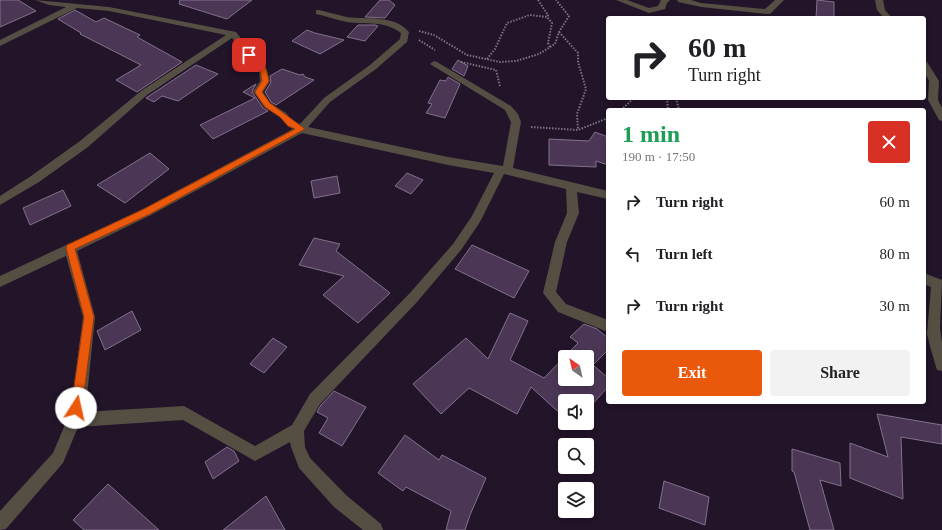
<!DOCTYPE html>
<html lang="en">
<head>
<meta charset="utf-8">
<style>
  body { margin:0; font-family:"Times New Roman",serif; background:#f2f2f2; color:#202124; height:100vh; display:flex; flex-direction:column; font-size:15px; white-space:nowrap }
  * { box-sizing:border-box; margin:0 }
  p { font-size:13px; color:#757577 }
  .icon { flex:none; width:22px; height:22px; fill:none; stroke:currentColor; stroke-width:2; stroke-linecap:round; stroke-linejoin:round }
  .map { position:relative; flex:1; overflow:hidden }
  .panel { position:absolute; left:606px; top:108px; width:320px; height:296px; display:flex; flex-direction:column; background:#fff; border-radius:4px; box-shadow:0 2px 6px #0003 }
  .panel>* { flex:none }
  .guide { position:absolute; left:606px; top:16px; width:320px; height:84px; border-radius:4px; box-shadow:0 2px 6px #0003; background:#fff; color:#202124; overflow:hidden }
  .needle { width:26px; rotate:326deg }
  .tools { position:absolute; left:558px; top:350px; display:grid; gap:8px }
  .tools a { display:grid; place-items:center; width:36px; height:36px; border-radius:4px; background:#fff; box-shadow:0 2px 6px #0003; font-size:20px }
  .pin { position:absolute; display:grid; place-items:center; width:34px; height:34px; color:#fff; margin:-17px; border-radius:8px; box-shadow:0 2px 6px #0006 }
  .me { position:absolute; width:44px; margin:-22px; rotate:10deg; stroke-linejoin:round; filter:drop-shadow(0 0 3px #0008) }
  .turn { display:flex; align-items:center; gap:14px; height:84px; padding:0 16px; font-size:18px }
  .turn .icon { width:52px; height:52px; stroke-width:2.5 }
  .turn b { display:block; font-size:28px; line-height:34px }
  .round { display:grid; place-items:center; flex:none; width:42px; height:42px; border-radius:4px; background:#f2f2f2 }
  .summary { display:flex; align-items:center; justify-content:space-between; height:68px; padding:0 16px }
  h1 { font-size:24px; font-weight:600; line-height:30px; color:#1e9e55 }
  .cta { display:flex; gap:8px; margin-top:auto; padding:8px 16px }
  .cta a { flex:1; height:46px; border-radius:4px; background:#ea580c; color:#fff; font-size:16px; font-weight:600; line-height:46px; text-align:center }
  .cta a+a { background:#f2f2f2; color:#202124 }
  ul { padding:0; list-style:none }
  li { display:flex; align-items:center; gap:12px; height:52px; padding:0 16px }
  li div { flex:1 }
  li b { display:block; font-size:15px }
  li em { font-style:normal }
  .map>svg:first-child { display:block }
  .building { fill:#4c3656; stroke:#83718c; fill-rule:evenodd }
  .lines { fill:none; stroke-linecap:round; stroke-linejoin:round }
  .path { stroke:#7f7285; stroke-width:2; stroke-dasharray:1.5 1.5; stroke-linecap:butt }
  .minor { fill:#554e43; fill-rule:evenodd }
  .route { fill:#ea580c; stroke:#983908 }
</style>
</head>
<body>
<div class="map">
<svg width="942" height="530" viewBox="0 0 942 530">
  <rect width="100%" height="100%" fill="#221429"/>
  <!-- building -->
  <g class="building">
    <path d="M 0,0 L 18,0 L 36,11 L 0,27 Z"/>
    <path d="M 180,0 L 252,0 L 227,19 L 179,4 Z"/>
    <path d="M 380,0 L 389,0 L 395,5 L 385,18 L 365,17 Z"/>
    <path d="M 817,0 L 834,2 L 834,18 L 816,18 Z"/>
    <path d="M 75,10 L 96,22 L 104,18 L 140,35 L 137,37 L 182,62 L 137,92 L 116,80 L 141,65 L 80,34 L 81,33 L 58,19 Z"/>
    <path d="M 358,25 L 375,25 L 378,26 L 365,41 L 347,37 Z"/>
    <path d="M 307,30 L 315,33 L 344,40 L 320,54 L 292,41 Z"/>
    <path d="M 458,60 L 468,66 L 464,76 L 452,69 Z"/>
    <path d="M 196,65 L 218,74 L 178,101 L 162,96 L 154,102 L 146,98 Z"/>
    <path d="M 282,69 L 300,75 L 303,74 L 305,77 L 314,80 L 276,105 L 271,102 L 265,92 L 271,82 L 270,76 Z"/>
    <path d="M 448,77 L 460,84 L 445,118 L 426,113 L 432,104 L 428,103 L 440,80 L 446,81 Z"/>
    <path d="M 256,84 L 252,92 L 263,108 L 268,111 L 213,139 L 200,125 L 255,98 L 243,92 Z"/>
    <path d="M 595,132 L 608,137 L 608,165 L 596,161 L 596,167 L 549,165 L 549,139 L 589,141 Z"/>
    <path d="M 150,153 L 169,169 L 125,203 L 97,185 Z"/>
    <path d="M 407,173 L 423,180 L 411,194 L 395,186 Z"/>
    <path d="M 337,176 L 340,193 L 314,198 L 311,181 Z"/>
    <path d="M 63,190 L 71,206 L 30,225 L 23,208 Z"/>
    <path d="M 314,238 L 340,244 L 336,251 L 390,293 L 358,323 L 323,295 L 344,276 L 299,265 Z"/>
    <path d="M 472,245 L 529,271 L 514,298 L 455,269 Z"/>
    <path d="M 132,311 L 141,330 L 105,350 L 97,331 Z"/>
    <path d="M 510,313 L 528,321 L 510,360 L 544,378 L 578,343 L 570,337 L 584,324 L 597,329 L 608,338 L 608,350 L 593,365 L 608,378 L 608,387 L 587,410 L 587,401 L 565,401 L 565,418 L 531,387 L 517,414 L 469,388 L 441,414 L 413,384 L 466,338 L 488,359 ZM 565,357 L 587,357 L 587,379 L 565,379 Z"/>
    <path d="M 273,338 L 287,347 L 264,373 L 250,364 Z"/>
    <path d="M 334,391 L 366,407 L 342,446 L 319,433 L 328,418 L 317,412 L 321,405 Z"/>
    <path d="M 877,414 L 942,425 L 942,444 L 901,437 L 903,499 L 850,478 L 850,443 L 888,457 Z"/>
    <path d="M 405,435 L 439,460 L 442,455 L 486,478 L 470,515 L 465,530 L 446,530 L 451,511 L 406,487 L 403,491 L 378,473 Z"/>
    <path d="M 227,447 L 234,451 L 239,461 L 213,479 L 205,462 Z"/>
    <path d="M 792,449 L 840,463 L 841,486 L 820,480 L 834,530 L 810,530 L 794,472 L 792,471 Z"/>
    <path d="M 664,481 L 709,497 L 705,525 L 659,508 Z"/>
    <path d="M 108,484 L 159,530 L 84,530 L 73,520 Z"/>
    <path d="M 266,496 L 285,530 L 223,530 Z"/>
  </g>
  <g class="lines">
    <!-- path -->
    <g class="path">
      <path d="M 538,0 L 548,15 L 547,17"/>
      <path d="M 419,31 L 434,35 L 467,55 L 500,62 L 516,61 L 539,54 L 555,44 L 559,32 L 569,16 L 556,0"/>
      <path d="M 559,32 L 578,53 L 578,62 L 586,89 L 577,114 L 578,130"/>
      <path d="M 419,40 L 435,50"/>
      <path d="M 487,59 L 495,49 L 507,23 L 530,15 L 547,17 L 552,23 L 548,43 L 550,47"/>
      <path d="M 461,62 L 496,70 L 500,86"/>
      <path d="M 667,98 L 668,110"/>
      <path d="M 676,98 L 679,110"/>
      <path d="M 621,110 L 634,98"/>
      <path d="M 531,127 L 578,130 L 608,118"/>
    </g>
    <!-- minor -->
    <g class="minor">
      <path d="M 35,0 L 109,7 L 236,32 L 252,53 L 266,67 L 270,81 L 263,92 L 270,103 L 286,113 L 294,122 L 300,124 L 324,98 L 370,65 L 400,39 L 401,33 C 384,20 366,25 347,22 C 336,20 326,16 316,14 L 316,10 L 319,10 C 328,12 337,15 347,17 C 367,20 394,14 409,32 L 407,42 L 376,69 L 330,102 L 308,127 L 448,157 L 503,166 L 511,122 L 505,110 L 430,64 L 434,61 L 437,62 L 511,106 L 518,114 L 521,122 L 513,168 L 608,191 L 608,199 L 577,192 L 579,213 L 567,242 L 556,292 L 566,304 L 608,320 L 608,332 L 558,312 L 543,293 L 555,242 L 567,213 L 566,189 L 504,174 L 480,222 L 461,250 L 417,302 L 320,404 L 304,431 L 305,447 L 310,458 L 346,495 L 381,524 L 383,530 L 363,530 L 334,507 L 299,468 L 291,447 L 290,442 L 255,461 L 183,420 L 78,427 L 63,463 L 6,529 L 0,530 L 0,511 L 53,453 L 67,420 L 74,386 L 83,317 L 66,256 L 0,287 L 0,276 L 143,209 L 293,129 L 288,126 L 280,117 L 264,107 L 255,94 L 253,92 L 260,81 L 259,70 L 246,57 L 232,38 L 147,95 L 88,147 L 39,182 L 0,205 L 0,196 L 31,176 L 80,141 L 141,91 L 226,35 L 109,11 L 77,8 L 0,46 L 0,40 L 66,7 L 49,5 ZM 302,133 L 448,165 L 494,173 L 472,216 L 453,244 L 409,294 L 310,394 L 292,425 L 255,446 L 184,406 L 83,412 L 88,386 L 95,317 L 77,251 L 151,215 Z"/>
      <path d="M 616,0 L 627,0 L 649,8 L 658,6 L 661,0 L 670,0 L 667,3 L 665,9 L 649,13 Z"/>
      <path d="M 677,0 L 691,0 L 701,3 L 765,9 L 775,0 L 784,0 L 770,14 L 767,14 L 701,7 L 678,2 Z"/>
      <path d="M 875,0 L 883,0 L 885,10 L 892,18 L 884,18 L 877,10 Z"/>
      <path d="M 924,61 L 927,62 L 939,81 L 938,100 L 942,108 L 942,121 L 939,120 L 928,100 L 929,81 L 924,71 Z"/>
      <path d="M 924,273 L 942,280 L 940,328 L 942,343 L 942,371 L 937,370 L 931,350 L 927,334 L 931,287 L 924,284 Z"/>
    </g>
  </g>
  <!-- route -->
  <path class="route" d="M 246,53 L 251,53 L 266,69 L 269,81 L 262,92 L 270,103 L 305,129 L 150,214 L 75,249 L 94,317 L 82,408 L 80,412 L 76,414 L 73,412 L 71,408 L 84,317 L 66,248 L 67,245 L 144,209 L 295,129 L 288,126 L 280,117 L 265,107 L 256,94 L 255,92 L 262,81 L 260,70 L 246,56 Z"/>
</svg>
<div class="tools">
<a><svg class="needle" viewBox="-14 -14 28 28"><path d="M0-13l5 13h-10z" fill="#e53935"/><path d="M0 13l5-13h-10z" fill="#757577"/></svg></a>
<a><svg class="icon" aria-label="sound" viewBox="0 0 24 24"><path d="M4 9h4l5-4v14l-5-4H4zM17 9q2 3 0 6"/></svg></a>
<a><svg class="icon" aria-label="search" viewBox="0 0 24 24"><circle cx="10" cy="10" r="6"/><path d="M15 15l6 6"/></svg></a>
<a><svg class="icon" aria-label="layers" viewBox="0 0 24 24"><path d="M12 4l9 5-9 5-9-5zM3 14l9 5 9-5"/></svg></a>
</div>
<div class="pin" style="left:249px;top:55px;background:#d93025"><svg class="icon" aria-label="arrive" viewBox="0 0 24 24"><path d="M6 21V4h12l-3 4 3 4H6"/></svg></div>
<svg class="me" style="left:76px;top:408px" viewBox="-20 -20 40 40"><circle r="19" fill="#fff"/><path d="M0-13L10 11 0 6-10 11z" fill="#ea580c"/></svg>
<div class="guide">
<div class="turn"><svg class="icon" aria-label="right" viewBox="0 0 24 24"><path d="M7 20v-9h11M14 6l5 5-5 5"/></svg><div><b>60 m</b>Turn right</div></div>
</div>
<section class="panel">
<div class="summary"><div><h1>1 min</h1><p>190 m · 17:50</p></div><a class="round" style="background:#d93025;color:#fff"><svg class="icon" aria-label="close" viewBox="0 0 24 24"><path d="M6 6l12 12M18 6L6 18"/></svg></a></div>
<ul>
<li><svg class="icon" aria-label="right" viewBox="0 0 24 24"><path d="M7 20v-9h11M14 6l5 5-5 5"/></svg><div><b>Turn right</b></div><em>60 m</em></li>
<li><svg class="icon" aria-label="left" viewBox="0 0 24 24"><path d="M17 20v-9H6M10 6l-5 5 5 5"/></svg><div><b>Turn left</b></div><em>80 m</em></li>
<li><svg class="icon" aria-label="right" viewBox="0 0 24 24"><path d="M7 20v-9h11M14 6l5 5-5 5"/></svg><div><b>Turn right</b></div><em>30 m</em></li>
</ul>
<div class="cta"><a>Exit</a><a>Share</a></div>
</section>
</div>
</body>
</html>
